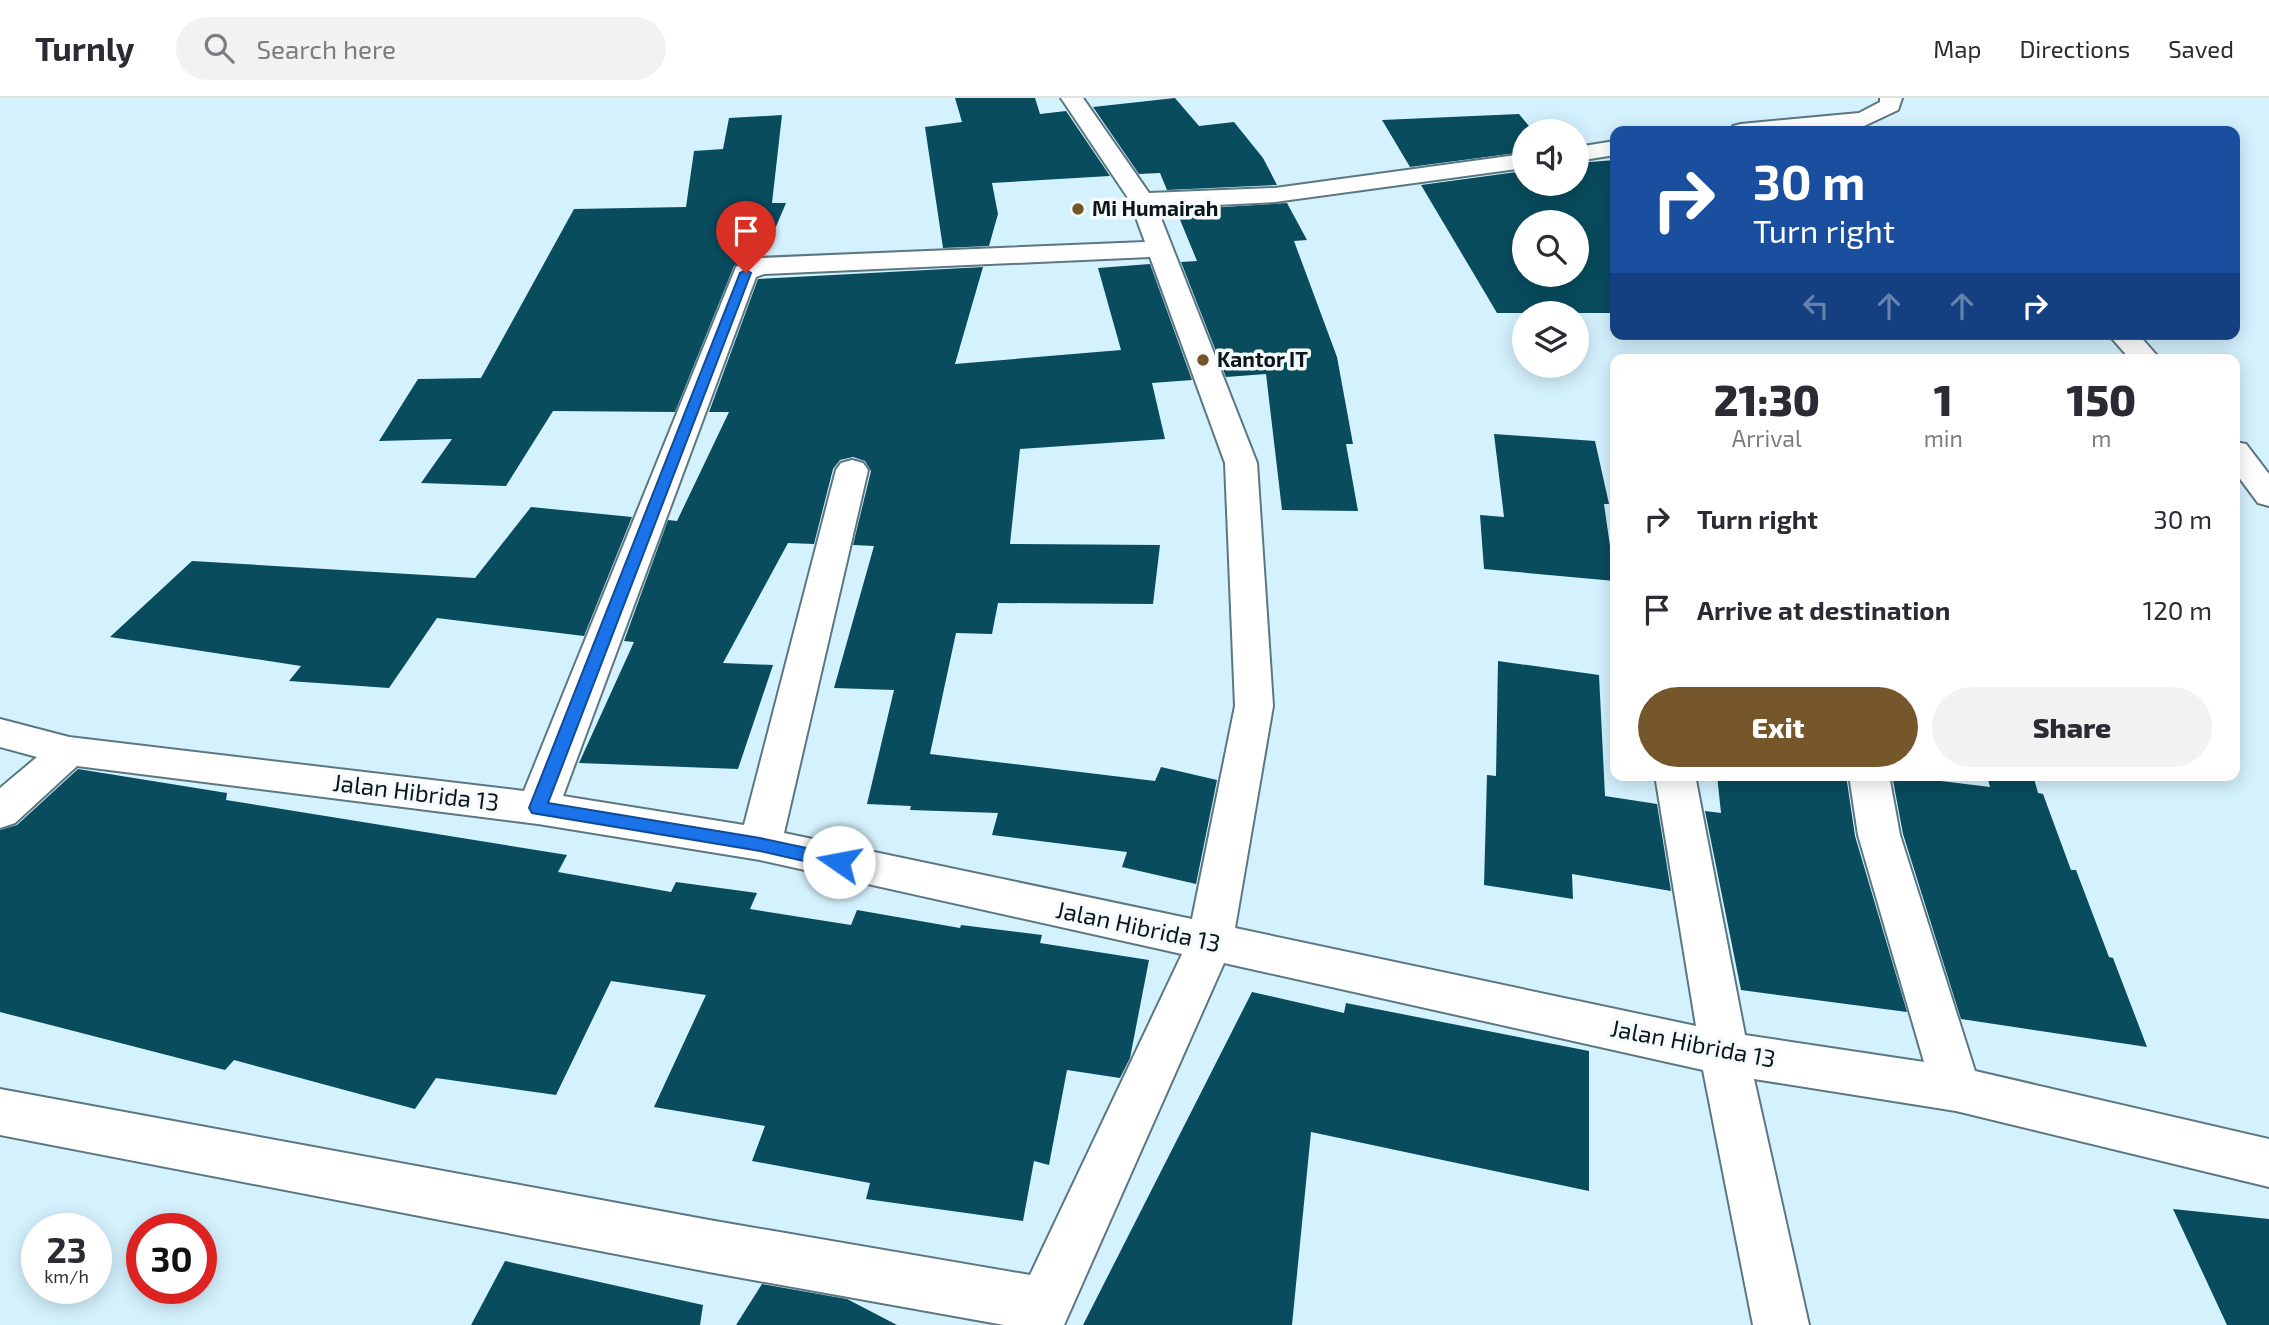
<!DOCTYPE html>
<html lang="en">
<head>
<meta charset="utf-8">
<style>
  body { margin:0; font-family:"Exo 2",sans-serif; background:#f2f2f3; color:#2b2b33; height:100vh; display:flex; flex-direction:column; font-size:26px; white-space:nowrap }
  * { box-sizing:border-box; margin:0 }
  p { font-size:23px; color:#7c7c81 }
  .icon { flex:none; width:38px; height:38px; fill:none; stroke:currentColor; stroke-width:2; stroke-linecap:round; stroke-linejoin:round }
  .map { position:relative; flex:1; overflow:hidden }
  .side { position:absolute; left:1610px; top:256px; width:630px; height:427px; display:flex; flex-direction:column; background:#fff; border-radius:14px; box-shadow:0 4px 18px #0003 }
  .side>* { flex:none }
  .banner { position:absolute; left:1610px; top:28px; width:630px; height:214px; border-radius:14px; box-shadow:0 4px 18px #0003; background:#1a4fa0; color:#fff; overflow:hidden }
  .fabs { position:absolute; left:1512px; top:21px; display:grid; gap:14px }
  .fabs a { display:grid; place-items:center; width:77px; height:77px; border-radius:50%; background:#fff; box-shadow:0 4px 18px #0003; font-size:35px }
  .speed { position:absolute; left:21px; top:1115px; display:flex; gap:14px; font-size:35px; font-weight:700; text-align:center }
  .speed>* { display:grid; place-content:center; width:91px; height:91px; border-radius:50%; background:#fff; box-shadow:0 4px 18px #0003; line-height:1 }
  .speed small { font-size:18px; font-weight:400 }
  .speed .limit { border:10px solid #d22; background:#fff; color:#111 }
  .pin { position:absolute; display:grid; place-items:center; width:60px; height:60px; color:#fff; margin:-72px -30px; border-radius:50% 50% 50% 0; rotate:-45deg; box-shadow:0 0 7px #0007 }
  .pin .icon { rotate:45deg }
  .me { position:absolute; width:77px; margin:-38px; rotate:282deg; stroke-linejoin:round; filter:drop-shadow(0 0 5px #0008) }
  .turn { display:flex; align-items:center; gap:24px; height:147px; padding:0 28px; font-size:32px }
  .turn .icon { width:91px; height:91px; stroke-width:2.5 }
  .turn b { display:block; font-size:49px; line-height:60px }
  .lanes { display:flex; align-items:center; height:66px; padding:0 28px; background:#0003; justify-content:center; gap:35px; direction:ltr }
  .lanes .off { opacity:.35 }
  .eta { display:flex; justify-content:space-evenly; align-items:center; height:119px; text-align:center }
  .eta b { font-size:42px; font-weight:800; line-height:49px }
  .action { display:flex; gap:14px; margin-top:auto; padding:14px 28px }
  .action a { flex:1; height:80px; border-radius:42px; background:#76572c; color:#fff; font-size:28px; font-weight:800; line-height:80px; text-align:center }
  .action a+a { background:#f2f2f3; color:#2b2b33 }
  ul { padding:0; list-style:none }
  li { display:flex; align-items:center; gap:21px; height:91px; padding:0 28px }
  li div { flex:1 }
  li b { display:block; font-size:26px }
  li em { font-style:normal }
  header { display:flex; align-items:center; gap:42px; box-sizing:border-box; height:98px; padding:0 35px; background:#fff; border-bottom:2px solid #e1e1e2 }
  header strong { font-size:33px }
  nav { display:flex; gap:38px; margin-inline-start:auto; font-size:24px }
  .search { width:490px; height:63px; background:#f2f2f3; display:flex; align-items:center; gap:18px; box-sizing:border-box; padding:0 24px; border-radius:38px; color:#7c7c81; font-size:26px }
  .map>svg:first-child { display:block }
  .building { fill:#084c5e; fill-rule:evenodd }
  .lines { fill:none; stroke-linecap:round; stroke-linejoin:round }
  .minor-casing { stroke:#5c7781; stroke-width:4 }
  .minor { fill:#fff; fill-rule:evenodd }
  .route { fill:#1a73e8; stroke:#114b97; stroke-width:2 }
  .poi-dot { fill:#76572c; stroke:#f5fbfd; stroke-width:2.5 }
  .labels { text-anchor:middle; stroke-width:7; stroke-linejoin:round; paint-order:stroke }
  .far-poi-label { font-size:21px; font-weight:bold; fill:#0d171b; stroke:#f5fbfd; text-anchor:start }
  .street-label { font-size:24px; fill:#0d171b; stroke:#f5fbfd }
</style>
</head>
<body>
<header>
<strong>Turnly</strong>
<div class="search"><svg class="icon" aria-label="search" viewBox="0 0 24 24"><circle cx="10" cy="10" r="6"/><path d="M15 15l6 6"/></svg>Search here</div>
<nav><a>Map</a><a>Directions</a><a>Saved</a></nav>
</header>
<div class="map">
<svg width="2269" height="1227" viewBox="0 0 2269 1227">
  <rect width="100%" height="100%" fill="#d4f2fe"/>
  <!-- building -->
  <g class="building">
    <path d="M 955,0 L 1035,0 L 1040,16 L 1066,13 L 1110,78 L 992,85 L 998,116 L 989,148 L 943,150 L 925,29 L 962,24 Z"/>
    <path d="M 1175,0 L 1199,28 L 1234,24 L 1263,60 L 1277,87 L 1167,92 L 1160,75 L 1139,76 L 1093,9 Z"/>
    <path d="M 1519,16 L 1533,33 L 1524,33 L 1524,54 L 1410,69 L 1382,22 Z"/>
    <path d="M 782,17 L 772,105 L 786,105 L 764,157 L 734,168 L 675,314 L 553,313 L 506,388 L 421,385 L 452,341 L 379,343 L 418,281 L 481,280 L 574,111 L 686,109 L 694,53 L 723,51 L 729,20 Z"/>
    <path d="M 1615,62 L 1615,215 L 1497,215 L 1421,87 L 1524,73 L 1524,86 L 1577,86 L 1577,65 ZM 1524,124 L 1577,124 L 1577,177 L 1524,177 Z"/>
    <path d="M 1287,105 L 1307,142 L 1294,143 L 1337,259 L 1353,346 L 1346,346 L 1358,413 L 1282,412 L 1266,276 L 1226,279 L 1181,164 L 1197,163 L 1176,112 Z"/>
    <path d="M 1150,166 L 1192,282 L 1152,285 L 1165,341 L 1020,351 L 1010,446 L 1160,447 L 1153,506 L 998,505 L 992,536 L 956,535 L 930,656 L 1155,683 L 1161,669 L 1217,682 L 1196,786 L 1122,769 L 1127,754 L 992,737 L 998,715 L 910,712 L 911,708 L 867,706 L 894,592 L 834,590 L 874,448 L 853,447 L 871,373 L 865,363 L 853,359 L 840,362 L 833,371 L 814,446 L 788,445 L 723,565 L 773,567 L 738,671 L 579,665 L 634,544 L 624,543 L 668,422 L 677,423 L 729,314 L 709,314 L 758,181 L 983,169 L 955,266 L 1121,252 L 1098,170 Z"/>
    <path d="M 1494,336 L 1595,343 L 1609,406 L 1604,406 L 1615,483 L 1484,471 L 1480,417 L 1504,419 Z"/>
    <path d="M 531,409 L 632,419 L 584,538 L 437,520 L 389,590 L 289,583 L 301,568 L 110,539 L 192,463 L 475,480 Z"/>
    <path d="M 1498,563 L 1599,577 L 1605,698 L 1657,706 L 1671,793 L 1572,776 L 1573,801 L 1484,787 L 1487,677 L 1496,678 Z"/>
    <path d="M 78,671 L 227,695 L 226,702 L 567,757 L 558,774 L 671,794 L 676,784 L 757,795 L 750,811 L 851,827 L 857,812 L 960,830 L 961,827 L 1042,837 L 1040,845 L 1149,862 L 1130,960 L 1120,980 L 1067,972 L 1049,1067 L 1034,1063 L 1023,1123 L 866,1101 L 870,1085 L 752,1063 L 765,1028 L 654,1009 L 706,897 L 611,883 L 556,997 L 436,980 L 415,1011 L 234,962 L 225,972 L 0,914 L 0,732 L 17,727 Z"/>
    <path d="M 1717,677 L 1846,677 L 1855,738 L 1907,914 L 1741,892 L 1705,713 L 1721,715 Z"/>
    <path d="M 1892,677 L 1990,689 L 1987,677 L 2033,677 L 2038,695 L 2043,696 L 2071,772 L 2076,772 L 2109,859 L 2113,860 L 2147,949 L 1961,921 L 1903,736 Z"/>
    <path d="M 1252,894 L 1344,915 L 1346,905 L 1589,953 L 1589,1093 L 1311,1034 L 1292,1227 L 1083,1227 Z"/>
    <path d="M 2173,1111 L 2269,1121 L 2269,1227 L 2227,1227 Z"/>
    <path d="M 505,1163 L 703,1207 L 700,1227 L 471,1227 Z"/>
    <path d="M 762,1186 L 847,1201 L 897,1227 L 736,1227 Z"/>
  </g>
  <g class="lines">
    <defs>
      <g id="minor">
        <path d="M 1061,0 L 1083,0 L 1149,95 L 1275,90 L 1524,56 L 1524,70 L 1275,104 L 1157,110 L 1257,365 L 1273,608 L 1235,830 L 1696,928 L 1655,677 L 1695,677 L 1745,937 L 1924,964 L 1858,737 L 1849,677 L 1889,677 L 1900,737 L 1975,973 L 2269,1041 L 2269,1089 L 1956,1013 L 1754,981 L 1809,1227 L 1753,1227 L 1703,972 L 1224,865 L 1064,1227 L 1004,1227 L 709,1174 L 0,1037 L 0,991 L 709,1122 L 1030,1177 L 1182,856 L 760,762 L 538,726 L 77,668 L 15,725 L 0,730 L 0,690 L 37,659 L 0,649 L 0,621 L 69,639 L 524,693 L 736,169 L 759,160 L 1145,144 L 1130,103 ZM 1150,159 L 1225,365 L 1235,608 L 1192,821 L 784,735 L 868,372 L 863,365 L 852,362 L 841,365 L 836,372 L 744,727 L 563,698 L 756,179 L 764,176 Z"/>
        <path d="M 1880,0 L 1902,0 L 1898,12 L 1864,28 L 1806,33 L 1730,33 L 1733,28 L 1741,26 L 1859,15 L 1880,4 Z"/>
        <path d="M 1615,43 L 1615,57 L 1577,63 L 1577,49 Z"/>
        <path d="M 2108,236 L 2138,236 L 2160,261 L 2130,261 Z"/>
        <path d="M 2235,344 L 2246,346 L 2269,376 L 2269,408 L 2258,405 L 2235,374 Z"/>
      </g>
    </defs>
    <!-- minor casing -->
    <use href="#minor" class="minor-casing"/>
    <!-- minor -->
    <use href="#minor" class="minor"/>
  </g>
  <!-- route -->
  <path class="route" d="M 746,172 L 751,175 L 548,705 L 760,740 L 839,757 L 845,759 L 848,764 L 845,769 L 839,771 L 760,753 L 532,715 L 529,710 L 740,175 Z"/>
  <!-- markers -->
  <g class="poi-dot">
    <circle cx="1078" cy="111" r="7"/>
    <circle cx="1203" cy="262" r="7"/>
  </g>
  <g class="labels">
    <!-- far-poi labels -->
    <g class="far-poi-label">
      <text x="1092" y="118">Mi Humairah</text>
      <text x="1217" y="269">Kantor IT</text>
    </g>
    <!-- street labels -->
    <g class="street-label">
      <text transform="translate(416 695) rotate(7)" y="8">Jalan Hibrida 13</text>
      <text transform="translate(1138 829) rotate(12)" y="8">Jalan Hibrida 13</text>
      <text transform="translate(1693 946) rotate(11)" y="8">Jalan Hibrida 13</text>
    </g>
  </g>
</svg>
<div class="fabs">
<a><svg class="icon" aria-label="sound" viewBox="0 0 24 24"><path d="M4 9h4l5-4v14l-5-4H4zM17 9q2 3 0 6"/></svg></a>
<a><svg class="icon" aria-label="search" viewBox="0 0 24 24"><circle cx="10" cy="10" r="6"/><path d="M15 15l6 6"/></svg></a>
<a><svg class="icon" aria-label="layers" viewBox="0 0 24 24"><path d="M12 4l9 5-9 5-9-5zM3 14l9 5 9-5"/></svg></a>
</div>
<div class="speed"><div>23<small>km/h</small></div><div class="limit">30</div></div>
<div class="pin" style="left:746px;top:175px;background:#d93025"><svg class="icon" aria-label="arrive" viewBox="0 0 24 24"><path d="M6 21V4h12l-3 4 3 4H6"/></svg></div>
<svg class="me" style="left:839px;top:764px" viewBox="-20 -20 40 40"><circle r="19" fill="#fff"/><path d="M0-13L10 11 0 6-10 11z" fill="#1a73e8"/></svg>
<div class="banner">
<div class="turn"><svg class="icon" aria-label="right" viewBox="0 0 24 24"><path d="M7 20v-9h11M14 6l5 5-5 5"/></svg><div><b>30 m</b>Turn right</div></div>
<div class="lanes"><svg class="icon off" aria-label="left" viewBox="0 0 24 24"><path d="M17 20v-9H6M10 6l-5 5 5 5"/></svg><svg class="icon off" aria-label="ahead" viewBox="0 0 24 24"><path d="M12 20V5M6 11l6-6 6 6"/></svg><svg class="icon off" aria-label="ahead" viewBox="0 0 24 24"><path d="M12 20V5M6 11l6-6 6 6"/></svg><svg class="icon" aria-label="right" viewBox="0 0 24 24"><path d="M7 20v-9h11M14 6l5 5-5 5"/></svg></div>
</div>
<section class="side">
<div class="eta">
<div><b>21:30</b><p>Arrival</p></div>
<div><b>1</b><p>min</p></div>
<div><b>150</b><p>m</p></div>
</div>
<ul>
<li><svg class="icon" aria-label="right" viewBox="0 0 24 24"><path d="M7 20v-9h11M14 6l5 5-5 5"/></svg><div><b>Turn right</b></div><em>30 m</em></li>
<li><svg class="icon" aria-label="arrive" viewBox="0 0 24 24"><path d="M6 21V4h12l-3 4 3 4H6"/></svg><div><b>Arrive at destination</b></div><em>120 m</em></li>
</ul>
<div class="action"><a>Exit</a><a>Share</a></div>
</section>
</div>
</body>
</html>
